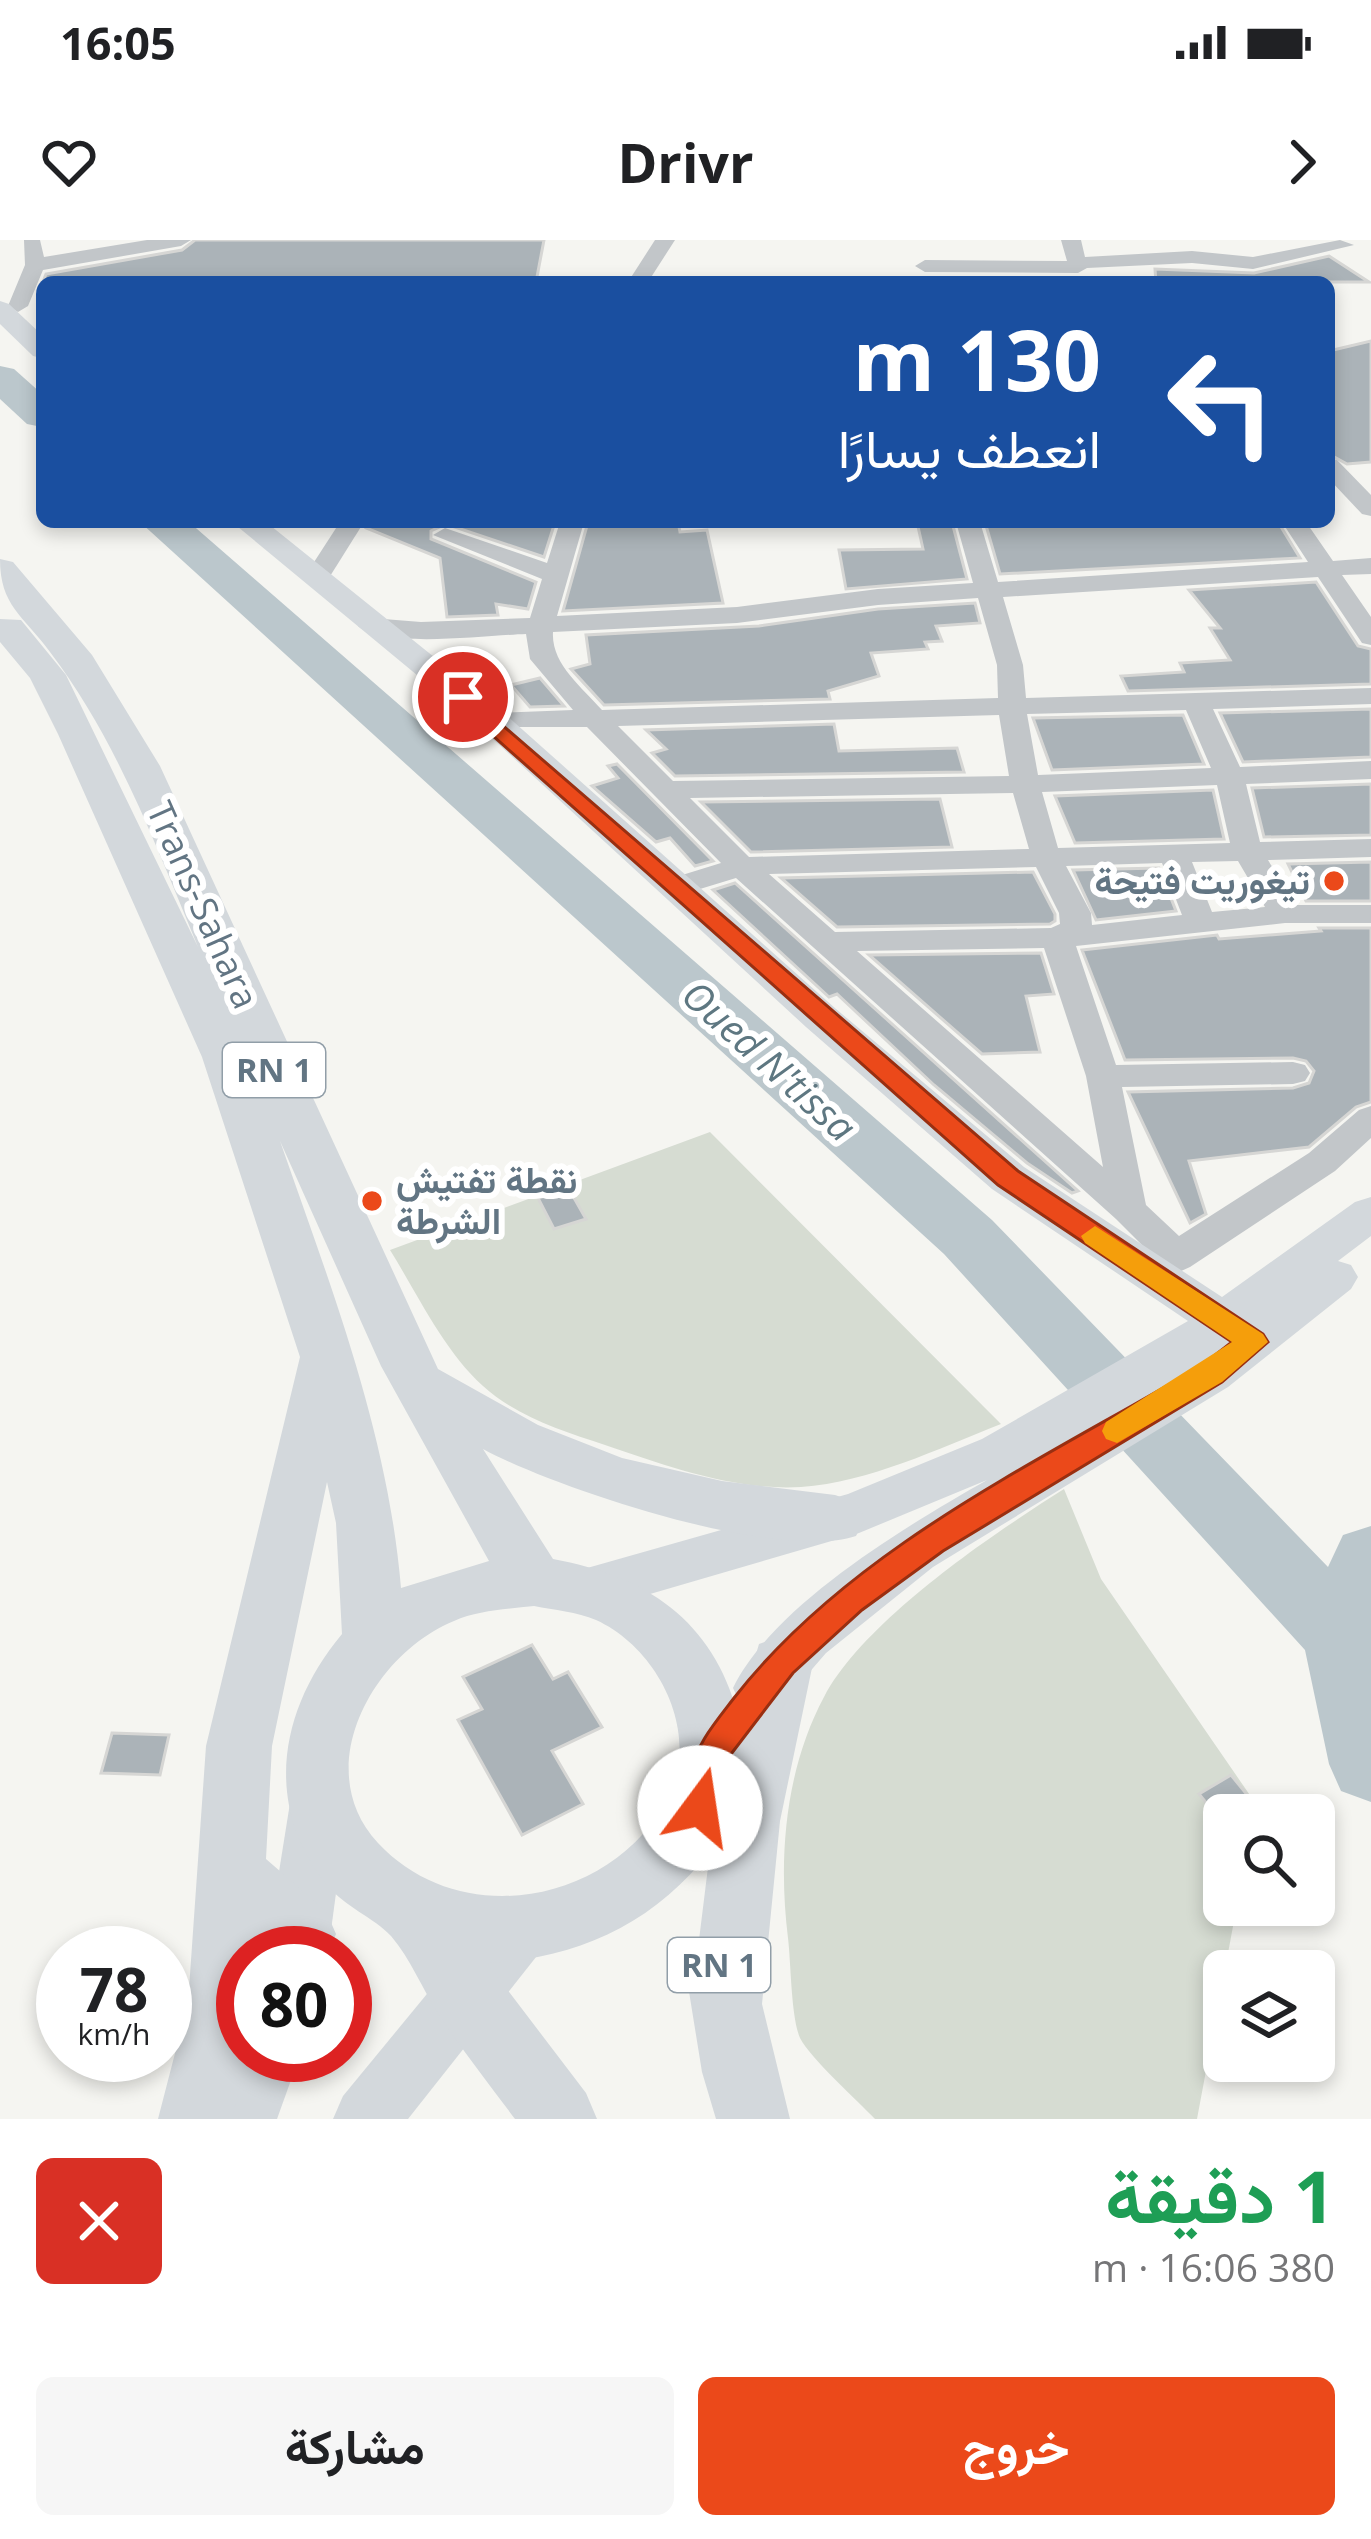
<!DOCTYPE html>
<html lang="ar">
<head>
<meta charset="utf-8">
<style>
  body { margin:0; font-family:"Open Sans",Vazirmatn,sans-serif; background:#f6f6f6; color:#202124; direction:rtl; height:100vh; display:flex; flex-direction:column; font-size:45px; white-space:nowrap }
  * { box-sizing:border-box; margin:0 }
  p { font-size:39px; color:#757577 }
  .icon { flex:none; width:66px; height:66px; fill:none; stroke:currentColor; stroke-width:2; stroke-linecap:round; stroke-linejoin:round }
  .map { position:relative; height:1879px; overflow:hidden; direction:ltr }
  .drawer { display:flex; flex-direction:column; background:#fff; flex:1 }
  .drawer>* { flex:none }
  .banner { position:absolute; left:36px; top:36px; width:1299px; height:252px; border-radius:18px; box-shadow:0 6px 18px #0003; direction:rtl; background:#1a4fa0; color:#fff; overflow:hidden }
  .controls { position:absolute; left:1203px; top:1554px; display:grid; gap:24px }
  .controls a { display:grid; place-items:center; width:132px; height:132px; border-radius:18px; background:#fff; box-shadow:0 6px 18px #0003; font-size:60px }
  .speed { position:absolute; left:36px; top:1686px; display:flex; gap:24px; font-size:60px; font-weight:700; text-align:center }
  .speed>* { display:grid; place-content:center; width:156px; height:156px; border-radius:50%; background:#fff; box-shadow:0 6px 18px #0003; line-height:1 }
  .speed small { font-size:30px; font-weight:400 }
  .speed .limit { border:18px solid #d22; background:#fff; color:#111 }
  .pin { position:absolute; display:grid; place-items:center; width:102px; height:102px; color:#fff; margin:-51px; border:6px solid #fff; border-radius:50%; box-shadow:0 3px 12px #0007 }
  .me { position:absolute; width:132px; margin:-66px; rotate:14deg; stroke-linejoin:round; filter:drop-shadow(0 0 9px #0008) }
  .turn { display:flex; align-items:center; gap:42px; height:252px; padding:0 36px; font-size:54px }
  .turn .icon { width:156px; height:156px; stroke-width:2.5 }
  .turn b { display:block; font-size:84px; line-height:102px }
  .round { display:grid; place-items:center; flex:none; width:126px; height:126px; border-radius:18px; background:#f6f6f6 }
  .overview { display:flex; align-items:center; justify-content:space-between; height:204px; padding:0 36px }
  h1 { font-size:72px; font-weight:700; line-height:90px; color:#1e9e55 }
  .action { display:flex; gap:24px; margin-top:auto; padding:24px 36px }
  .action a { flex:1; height:138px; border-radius:18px; background:#eb491a; color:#fff; font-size:48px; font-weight:700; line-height:138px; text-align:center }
  .action a+a { background:#f6f6f6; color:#202124 }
  .status { display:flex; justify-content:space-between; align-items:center; height:84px; padding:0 60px; background:#fff; direction:ltr }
  .status svg { height:33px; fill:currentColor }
  header { display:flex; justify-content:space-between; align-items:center; height:156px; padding:0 36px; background:#fff; font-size:54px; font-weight:700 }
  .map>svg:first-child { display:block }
  .green { fill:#d6dcd2 }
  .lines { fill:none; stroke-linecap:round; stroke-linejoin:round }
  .river { fill:#bbc7cc; fill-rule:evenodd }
  .building { fill:#abb3b8; stroke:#d6d6d4; stroke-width:3 }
  .minor { fill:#c2c6c9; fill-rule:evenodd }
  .major { fill:#d3d8dc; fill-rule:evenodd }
  .highway { fill:#d3d8dc; fill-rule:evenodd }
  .route { fill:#eb491a; stroke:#992f11; stroke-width:3 }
  .slow { fill:#f59e0b }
  .poi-dot { fill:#eb491a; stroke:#fff; stroke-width:4.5 }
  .labels { text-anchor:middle; stroke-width:12; stroke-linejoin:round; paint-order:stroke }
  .shield { fill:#fff; stroke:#919ea8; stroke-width:3 }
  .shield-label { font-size:33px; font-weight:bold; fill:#627583 }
  .poi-label { font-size:36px; font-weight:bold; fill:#627583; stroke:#fff; text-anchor:end }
  .street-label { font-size:36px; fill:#627583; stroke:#fff }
  .water-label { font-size:39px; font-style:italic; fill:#5e7781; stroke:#fff }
</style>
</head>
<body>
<div class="status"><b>16:05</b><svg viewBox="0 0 49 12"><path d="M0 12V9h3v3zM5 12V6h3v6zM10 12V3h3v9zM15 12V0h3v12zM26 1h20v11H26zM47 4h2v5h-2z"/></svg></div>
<header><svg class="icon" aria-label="forward" viewBox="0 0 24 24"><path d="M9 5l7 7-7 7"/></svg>Drivr<svg class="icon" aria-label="heart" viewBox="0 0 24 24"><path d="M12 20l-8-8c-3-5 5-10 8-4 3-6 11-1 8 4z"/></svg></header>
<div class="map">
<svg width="1371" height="1879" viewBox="0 0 1371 1879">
  <rect width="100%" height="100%" fill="#f5f5f1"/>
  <!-- green -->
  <g class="green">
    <path d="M 710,892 L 1001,1184 C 937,1209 870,1242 801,1247 C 735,1251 667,1226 605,1205 C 562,1191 517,1177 483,1146 C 444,1111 418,1055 390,1010 Z"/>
    <path d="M 1064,1249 L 1101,1339 L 1256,1564 L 1254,1575 L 1224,1575 L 1224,1665 L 1237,1665 L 1197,1879 L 875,1879 C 858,1861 810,1818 800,1798 C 791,1777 791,1723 788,1698 C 778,1618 785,1530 824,1457 C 864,1381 991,1295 1064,1249 Z"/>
  </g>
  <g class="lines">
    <!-- river -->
    <g class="river">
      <path d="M 0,126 L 14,129 L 42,154 L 42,187 L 27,184 L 0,159 Z"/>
      <path d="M 140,282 L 189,282 L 992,980 L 1328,1327 L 1343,1295 L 1371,1286 L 1371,1562 L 1341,1551 L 1329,1524 L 1305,1410 L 944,1014 Z"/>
    </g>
  </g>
  <!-- building -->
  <g class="building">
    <path d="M 195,0 L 544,0 L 536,42 L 43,42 L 46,34 L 182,10 Z"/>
    <path d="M 1329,16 L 1369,42 L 1156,42 L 1155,29 L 1254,33 Z"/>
    <path d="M 1371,101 L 1371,222 L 1347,224 L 1329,214 L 1329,111 Z"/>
    <path d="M 368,282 L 555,282 L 544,317 L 446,284 L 431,291 L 431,299 L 536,342 L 528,369 L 496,364 L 498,375 L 447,377 L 440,318 L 366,288 Z"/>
    <path d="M 588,282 L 678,282 L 680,292 L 707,290 L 723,363 L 563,371 Z"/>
    <path d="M 917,282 L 952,282 L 967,339 L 846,349 L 839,310 L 923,309 Z"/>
    <path d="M 985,282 L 1278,282 L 1300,318 L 1000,334 Z"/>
    <path d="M 1316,342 L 1358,406 L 1371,409 L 1371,444 L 1128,451 L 1121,436 L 1184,432 L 1180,423 L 1230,420 L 1210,388 L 1220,388 L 1189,350 Z"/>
    <path d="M 975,363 L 980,383 L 936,386 L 942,401 L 925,402 L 928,409 L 871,413 L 879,436 L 828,451 L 830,459 L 604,465 L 571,429 L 590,424 L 586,395 L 759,386 L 878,369 Z"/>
    <path d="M 540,438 L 564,466 L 530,467 L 511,445 Z"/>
    <path d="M 1371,469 L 1371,517 L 1243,522 L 1220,473 Z"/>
    <path d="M 1183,475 L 1204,524 L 1052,530 L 1033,478 Z"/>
    <path d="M 834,484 L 839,511 L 957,508 L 964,532 L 675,536 L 652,513 L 666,509 L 646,490 Z"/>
    <path d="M 617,524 L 713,621 L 695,626 L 670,598 L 656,602 L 592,546 L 618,538 L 608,526 Z"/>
    <path d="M 1371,544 L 1371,595 L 1264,597 L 1252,548 Z"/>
    <path d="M 1213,550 L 1224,599 L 1075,603 L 1055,556 Z"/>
    <path d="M 940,559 L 952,607 L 751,612 L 701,562 Z"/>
    <path d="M 1371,622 L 1371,661 L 1306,661 L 1288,624 Z"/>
    <path d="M 1159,628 L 1176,671 L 1096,680 L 1073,630 Z"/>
    <path d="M 1033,632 L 1055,674 L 1055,681 L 1050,684 L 837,687 L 781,638 Z"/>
    <path d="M 735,643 L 1078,951 L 1072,953 L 1027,923 L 934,845 L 837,754 L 829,757 L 713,650 Z"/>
    <path d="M 1319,688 L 1371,688 L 1371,862 L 1356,867 L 1309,907 L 1189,921 L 1206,974 L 1190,983 L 1128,852 L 1293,848 L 1309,843 L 1314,831 L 1306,821 L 1293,818 L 1125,820 L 1082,710 L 1217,695 L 1219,699 L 1321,691 Z"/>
    <path d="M 1041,713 L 1054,754 L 1026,756 L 1040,812 L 982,814 L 869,715 Z"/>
    <path d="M 569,949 L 586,979 L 554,989 L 538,958 Z"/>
    <path d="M 532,1405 L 553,1439 L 568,1432 L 602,1487 L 552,1511 L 583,1564 L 522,1595 L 458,1480 L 482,1469 L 463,1437 Z"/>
    <path d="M 112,1493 L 169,1495 L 160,1535 L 101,1533 Z"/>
    <path d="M 1231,1535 L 1253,1562 L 1221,1581 L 1199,1554 Z"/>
  </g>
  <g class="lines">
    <!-- minor -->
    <g class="minor">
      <path d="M 24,0 L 40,0 L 44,17 L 147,0 L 191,0 L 181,6 L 43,30 L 28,66 L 18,72 L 8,66 L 25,25 Z"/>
      <path d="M 655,0 L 675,0 L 648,42 L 628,42 Z"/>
      <path d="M 1061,0 L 1081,0 L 1085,17 L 1192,11 L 1253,17 L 1340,0 L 1354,5 L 1253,29 L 1192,23 L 1087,28 L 1078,33 L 925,32 L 915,26 L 925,20 L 1067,21 Z"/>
      <path d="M 1329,218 L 1337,220 L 1371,255 L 1371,276 L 1362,274 L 1329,239 Z"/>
      <path d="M 340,282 L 364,282 L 327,341 L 309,341 L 305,336 Z"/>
      <path d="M 560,282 L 584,282 L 557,376 L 737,367 L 878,349 L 973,343 L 956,282 L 980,282 L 998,342 L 1308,322 L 1282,282 L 1306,282 L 1333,321 L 1371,318 L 1371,334 L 1342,335 L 1371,377 L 1371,405 L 1362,403 L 1318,337 L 1003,357 L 1023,425 L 1026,458 L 1371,448 L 1371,464 L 1213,469 L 1240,527 L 1371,521 L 1371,539 L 1246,544 L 1260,602 L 1371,599 L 1371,617 L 1268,620 L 1295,665 L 1371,665 L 1371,683 L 1285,683 L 1076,706 L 1116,825 L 1293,822 L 1305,825 L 1310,833 L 1305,841 L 1293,844 L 1122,847 L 1146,965 L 1179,996 L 1309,913 L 1359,870 L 1371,866 L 1371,898 L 1335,931 L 1190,1027 L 1157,1042 L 1144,1038 L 1138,1028 L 1151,1014 L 1116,979 L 736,638 L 677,656 L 666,654 L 662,647 L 666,640 L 721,623 L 587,487 L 483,487 L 479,481 L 493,473 L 573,470 L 530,419 L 526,394 C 491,395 382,409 358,386 L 371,378 L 421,382 L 530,378 L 542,339 L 433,295 L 445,288 L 547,323 ZM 978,358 L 997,425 L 998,458 L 602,470 C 582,447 551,424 553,392 L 737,383 L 878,365 ZM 1186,470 L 1211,528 L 1038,535 L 1027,474 ZM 999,475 L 1009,536 L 673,541 L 618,486 ZM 1217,545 L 1230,603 L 1058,608 L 1042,552 ZM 1013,553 L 1029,609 L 749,617 L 690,558 ZM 1238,621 L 1265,667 L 1212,672 L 1192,622 ZM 1162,623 L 1182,675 L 1092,685 L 1091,673 L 1066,626 ZM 1036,627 L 1059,673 L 1060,684 L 1051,688 L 835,692 L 769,634 ZM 1044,708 L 1086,836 L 1103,927 L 857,711 Z"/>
    </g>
    <!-- major -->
    <g class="major">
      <path d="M 0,61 L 9,64 L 42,95 L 42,118 L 33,116 L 0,84 Z"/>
      <path d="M 232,282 L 266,282 L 505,474 L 836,769 L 1024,927 L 1222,1057 L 1355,962 L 1371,957 L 1371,996 L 1338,1021 L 1351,1025 L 1358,1037 L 1351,1049 L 1228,1147 L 933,1327 L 826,1413 L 781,1465 L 761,1472 L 741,1465 L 733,1448 C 773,1365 908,1285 987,1240 L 859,1293 L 585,1373 L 566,1366 L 558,1350 L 566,1334 L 848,1254 L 982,1199 L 1188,1081 L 992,949 L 806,787 L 481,488 Z"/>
      <path d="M 319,1536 L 340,1544 L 348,1563 L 328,1713 L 266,1713 L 290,1563 L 298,1544 Z"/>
      <path d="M 518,1662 L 540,1670 L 549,1691 L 540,1712 L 408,1879 L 333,1879 L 343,1856 L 496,1670 Z"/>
      <path d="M 243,1798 L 243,1815 L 300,1815 L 277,1879 L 211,1879 Z"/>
    </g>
    <!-- highway -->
    <path class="highway" d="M 0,319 L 13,322 L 92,415 L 160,526 L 438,1129 L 538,1185 L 622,1218 L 722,1241 L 835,1255 L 856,1262 L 865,1279 L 856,1296 C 777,1322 557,1249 483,1209 L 553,1319 C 646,1336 713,1380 738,1475 L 759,1404 L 781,1396 L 803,1404 L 813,1423 L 780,1581 L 762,1764 L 790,1879 L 716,1879 L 702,1832 L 686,1733 L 698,1708 L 710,1611 C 655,1683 577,1719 487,1723 L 586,1853 L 597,1879 L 515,1879 C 489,1844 462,1810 439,1775 C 423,1750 410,1718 391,1696 C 373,1677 345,1667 327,1645 C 262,1565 280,1468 342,1394 L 336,1283 L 327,1242 L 272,1506 L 266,1619 L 326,1671 L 336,1694 L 328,1713 L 271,1713 L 262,1705 L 262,1713 L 243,1713 L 243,1815 L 247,1815 L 232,1879 L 158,1879 L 188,1763 L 206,1506 L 300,1117 L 202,817 L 58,494 L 30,438 L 0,402 L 0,379 L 21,380 L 66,435 L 198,707 C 156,606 117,500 50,412 C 23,375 0,366 0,319 ZM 280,901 L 381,1126 L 489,1321 L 401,1348 C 388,1193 331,1047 280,901 ZM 534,1366 C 554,1370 577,1372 596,1380 C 660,1409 704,1498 665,1564 C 606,1665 459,1690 378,1603 C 309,1529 373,1414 454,1381 C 478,1370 508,1369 534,1366 Z"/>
  </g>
  <!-- route -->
  <path class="route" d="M 463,451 L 1018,931 L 1263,1094 L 1268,1102 L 1222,1142 L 943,1311 L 862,1370 L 793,1433 L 728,1518 L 712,1580 L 700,1585 L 687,1580 C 680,1565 686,1552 689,1536 C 697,1503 714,1484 734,1458 C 852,1307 1039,1222 1201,1126 L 1232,1102 L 998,945 L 455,462 L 455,453 Z"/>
  <!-- slow -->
  <path class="slow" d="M 1095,986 L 1263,1094 L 1268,1102 L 1222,1142 L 1117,1203 L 1106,1199 L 1102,1191 L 1106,1182 L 1232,1102 L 1085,1003 L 1081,996 Z"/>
  <!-- markers -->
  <g class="poi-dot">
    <circle cx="1334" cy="641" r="12"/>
    <circle cx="372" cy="961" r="12"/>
  </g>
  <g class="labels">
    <!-- shield labels -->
    <g class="shield">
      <rect x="223" y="803" width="102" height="54" rx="9"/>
      <rect x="668" y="1698" width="102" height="54" rx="9"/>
    </g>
    <g class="shield-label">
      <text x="274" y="842">RN 1</text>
      <text x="719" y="1737">RN 1</text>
    </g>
    <!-- poi labels -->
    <g class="poi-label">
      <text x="1310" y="654">تيغوريت فتيحة</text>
      <text x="396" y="953" text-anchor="start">نقطة تفتيش<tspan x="396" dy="41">الشرطة</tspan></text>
    </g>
    <!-- street labels -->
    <g class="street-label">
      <text transform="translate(203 665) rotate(66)" y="13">Trans-Sahara</text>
    </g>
    <!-- water labels -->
    <g class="water-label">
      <text transform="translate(769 821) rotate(42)" y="14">Oued N'tissa</text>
    </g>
  </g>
</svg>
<div class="controls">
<a><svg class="icon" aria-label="search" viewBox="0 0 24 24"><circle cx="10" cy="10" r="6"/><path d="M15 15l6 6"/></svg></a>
<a><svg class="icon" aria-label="layers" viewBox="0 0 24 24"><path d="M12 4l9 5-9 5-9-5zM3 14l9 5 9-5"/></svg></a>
</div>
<div class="speed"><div>78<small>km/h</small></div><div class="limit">80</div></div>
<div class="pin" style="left:463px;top:457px;background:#d93025"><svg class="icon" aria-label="arrive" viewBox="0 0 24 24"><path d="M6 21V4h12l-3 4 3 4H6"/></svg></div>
<svg class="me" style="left:700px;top:1568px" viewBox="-20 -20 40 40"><circle r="19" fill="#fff"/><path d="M0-13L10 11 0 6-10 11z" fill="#eb491a"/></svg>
<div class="banner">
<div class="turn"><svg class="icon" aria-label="left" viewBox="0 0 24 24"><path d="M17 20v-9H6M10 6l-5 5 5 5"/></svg><div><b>130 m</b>انعطف يسارًا</div></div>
</div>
</div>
<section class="drawer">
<div class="overview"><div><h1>1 دقيقة</h1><p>380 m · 16:06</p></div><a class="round" style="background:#d93025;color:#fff"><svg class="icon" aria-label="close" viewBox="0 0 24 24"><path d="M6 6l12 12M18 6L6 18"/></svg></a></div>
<div class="action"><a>خروج</a><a>مشاركة</a></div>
</section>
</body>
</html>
